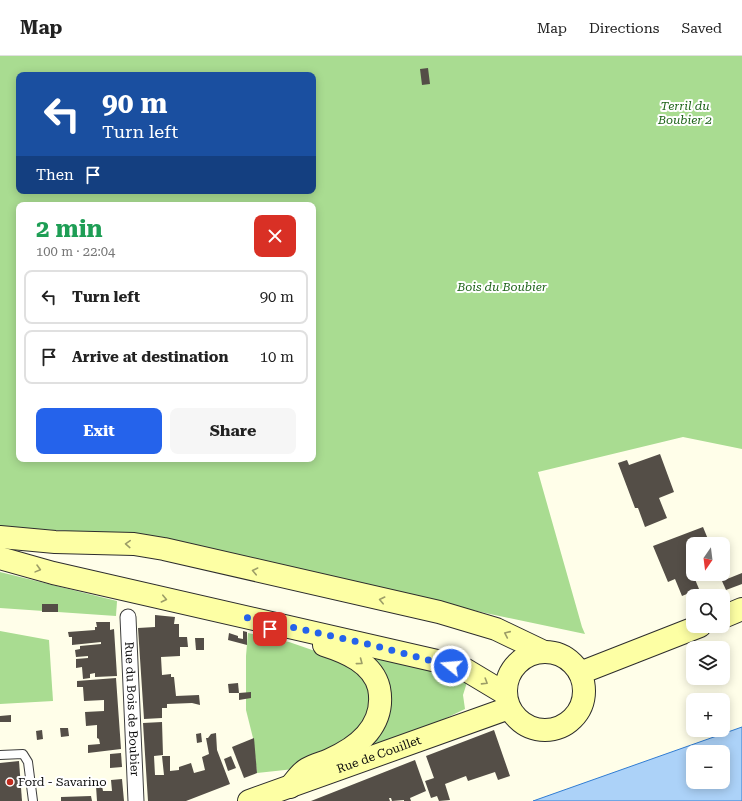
<!DOCTYPE html>
<html lang="en">
<head>
<meta charset="utf-8">
<style>
  body { margin:0; font-family:"Roboto Serif",serif; background:#f6f6f6; color:#222; height:100vh; display:flex; flex-direction:column; font-size:15px; white-space:nowrap }
  * { box-sizing:border-box; margin:0 }
  p { font-size:13px; color:#767676 }
  .icon { flex:none; width:22px; height:22px; fill:none; stroke:currentColor; stroke-width:2; stroke-linecap:round; stroke-linejoin:round }
  .map { position:relative; flex:1; overflow:hidden }
  .panel { position:absolute; left:16px; top:146px; width:300px; height:260px; display:flex; flex-direction:column; background:#fff; border-radius:8px; box-shadow:0 2px 10px #0003 }
  .panel>* { flex:none }
  .guide { position:absolute; left:16px; top:16px; width:300px; height:122px; border-radius:8px; box-shadow:0 2px 10px #0003; background:#1a4fa0; color:#fff; overflow:hidden }
  .needle { width:26px; rotate:194deg }
  .controls { position:absolute; left:686px; top:481px; display:grid; gap:8px }
  .controls a { display:grid; place-items:center; width:44px; height:44px; border-radius:8px; background:#fff; box-shadow:0 2px 10px #0003; font-size:20px }
  .pin { position:absolute; display:grid; place-items:center; width:34px; height:34px; color:#fff; margin:-17px; border-radius:8px; box-shadow:0 2px 6px #0006 }
  .me { position:absolute; width:44px; margin:-22px; rotate:287deg; stroke-linejoin:round; filter:drop-shadow(0 0 3px #0008) }
  .turn { display:flex; align-items:center; gap:14px; height:84px; padding:0 20px; font-size:18px }
  .turn .icon { width:52px; height:52px; stroke-width:2.5 }
  .turn b { display:block; font-size:28px; line-height:34px }
  .then { display:flex; align-items:center; height:38px; padding:0 20px; background:#0003; gap:8px; font-size:15px }
  .round { display:grid; place-items:center; flex:none; width:42px; height:42px; border-radius:8px; background:#f6f6f6 }
  .summary { display:flex; align-items:center; justify-content:space-between; height:68px; padding:0 20px }
  h1 { font-size:24px; font-weight:700; line-height:30px; color:#1e9e55 }
  .primary-button { display:flex; gap:8px; margin-top:auto; padding:8px 20px }
  .primary-button a { flex:1; height:46px; border-radius:8px; background:#2563eb; color:#fff; font-size:16px; font-weight:700; line-height:46px; text-align:center }
  .primary-button a+a { background:#f6f6f6; color:#222 }
  ul { padding:0; list-style:none }
  li { display:flex; align-items:center; gap:12px; height:54px; margin:0 8px 6px; padding:0 12px; border:2px solid #e0e0e0; border-radius:8px }
  li div { flex:1 }
  li b { display:block; font-size:15px }
  li em { font-style:normal }
  header { display:flex; align-items:center; gap:24px; box-sizing:border-box; height:56px; padding:0 20px; background:#fff; border-bottom:1px solid #e0e0e0 }
  header strong { font-size:19px }
  nav { display:flex; gap:22px; margin-inline-start:auto; font-size:14px }
  .map>svg:first-child { display:block }
  .forest { fill:#a9dc91; fill-rule:evenodd }
  .water { fill:#acd2f8; stroke:#307cd2; fill-rule:evenodd }
  .building { fill:#544e47 }
  .lines { fill:none; stroke-linecap:round; stroke-linejoin:round }
  .service-casing { stroke:#3e3e3e; stroke-width:10 }
  .minor-casing { stroke:#3e3e3e; stroke-width:17 }
  .secondary-casing { stroke:#2d2d2d; stroke-width:24 }
  .service { stroke:#fff; stroke-width:8 }
  .minor { stroke:#fff; stroke-width:15 }
  .secondary { stroke:#fdffa4; stroke-width:22 }
  .oneway { stroke:#9c9d67 }
  .route { stroke:#2563eb; stroke-width:7; stroke-dasharray:0 12.6 }
  .poi-dot { fill:#c02c1f; stroke:#fff; stroke-width:1.5 }
  .labels { text-anchor:middle; stroke-width:4; stroke-linejoin:round; paint-order:stroke }
  .park-label { font-size:12px; font-style:italic; fill:#1f651a; stroke:#fff }
  .street-label { font-size:12px; fill:#0b0b0b; stroke:#fff }
  .poi-label { font-size:12px; fill:#0b0b0b; stroke:#fff; text-anchor:start }
</style>
</head>
<body>
<header>
<strong>Map</strong>
<nav><a>Map</a><a>Directions</a><a>Saved</a></nav>
</header>
<div class="map">
<svg width="742" height="745" viewBox="0 0 742 745">
  <rect width="100%" height="100%" fill="#fffee9"/>
  <!-- forest -->
  <g class="forest">
    <path d="M 0,0 L 742,0 L 742,393 L 683,381 L 538,416 L 582,571 L 585,578 L 490,558 L 207,494 L 106,477 L 0,471 ZM 19,19 L 313,19 L 313,135 L 19,135 ZM 19,149 L 313,149 L 313,403 L 19,403 Z"/>
    <path d="M 0,516 L 117,545 L 116,560 L 0,552 Z"/>
    <path d="M 0,575 L 49,584 L 53,645 L 0,648 Z"/>
    <path d="M 248,577 L 289,586 L 347,606 L 372,635 L 372,652 L 362,673 L 331,696 L 294,713 L 257,717 L 253,682 L 246,654 L 246,600 Z"/>
    <path d="M 370,596 L 468,623 L 463,639 L 465,653 L 440,665 L 377,692 L 368,689 L 376,613 Z"/>
  </g>
  <!-- water -->
  <path class="water" d="M 742,671 L 742,745 L 533,745 ZM 693,696 L 723,696 L 723,726 L 693,726 Z"/>
  <!-- building -->
  <g class="building">
    <path d="M 428,12 L 430,28 L 422,29 L 420,13 Z"/>
    <path d="M 660,398 L 674,436 L 659,442 L 667,462 L 645,471 L 638,452 L 635,452 L 618,407 L 627,404 L 629,409 Z"/>
    <path d="M 703,471 L 710,488 L 693,488 L 692,516 L 699,533 L 682,540 L 675,523 L 668,526 L 653,490 Z"/>
    <path d="M 742,517 L 742,528 L 726,534 L 722,525 Z"/>
    <rect x="42" y="548" width="16" height="8"/>
    <path d="M 155,559 L 175,561 L 174,568 L 179,568 L 179,581 L 187,581 L 188,591 L 180,591 L 180,600 L 161,601 L 162,619 L 171,618 L 171,621 L 174,621 L 176,640 L 199,639 L 200,649 L 192,647 L 167,648 L 167,652 L 162,652 L 162,662 L 144,663 L 138,572 L 155,571 Z"/>
    <path d="M 96,566 L 110,566 L 110,574 L 114,573 L 117,620 L 95,621 L 95,617 L 90,618 L 90,622 L 83,623 L 82,611 L 76,612 L 76,603 L 88,602 L 88,600 L 76,601 L 75,594 L 80,593 L 80,590 L 101,588 L 101,586 L 72,589 L 72,581 L 69,581 L 68,576 L 95,574 L 95,571 L 97,571 Z"/>
    <path d="M 243,575 L 247,576 L 247,589 L 228,584 L 229,577 L 238,580 L 238,582 L 243,583 Z"/>
    <path d="M 195,582 L 204,582 L 204,594 L 196,594 Z"/>
    <path d="M 116,622 L 121,693 L 88,697 L 88,689 L 100,688 L 99,683 L 97,682 L 97,669 L 86,670 L 85,656 L 104,655 L 104,644 L 84,645 L 83,631 L 77,631 L 77,625 Z"/>
    <path d="M 238,627 L 239,637 L 229,637 L 228,628 Z"/>
    <path d="M 251,636 L 251,642 L 239,644 L 239,637 Z"/>
    <path d="M 11,659 L 11,666 L 0,666 L 0,660 Z"/>
    <path d="M 162,666 L 163,699 L 154,700 L 155,719 L 164,719 L 162,700 L 170,700 L 170,715 L 179,714 L 179,711 L 191,707 L 194,717 L 205,714 L 202,701 L 209,698 L 206,682 L 208,682 L 211,678 L 216,677 L 217,694 L 230,728 L 186,745 L 148,745 L 143,667 Z"/>
    <path d="M 60,672 L 68,672 L 69,680 L 61,681 Z"/>
    <path d="M 42,674 L 43,683 L 37,684 L 36,675 Z"/>
    <path d="M 494,674 L 510,720 L 498,724 L 495,716 L 468,725 L 466,720 L 445,728 L 450,744 L 439,745 L 437,740 L 431,742 L 425,725 L 434,722 L 426,700 Z"/>
    <path d="M 201,677 L 202,686 L 197,687 L 196,678 Z"/>
    <path d="M 254,682 L 257,717 L 244,722 L 232,691 Z"/>
    <path d="M 121,697 L 122,711 L 110,712 L 110,698 Z"/>
    <path d="M 231,700 L 236,712 L 228,715 L 224,703 Z"/>
    <path d="M 415,704 L 426,735 L 410,742 L 411,745 L 404,745 L 404,744 L 392,745 L 391,742 L 389,742 L 390,745 L 311,745 Z"/>
    <path d="M 19,705 L 22,745 L 0,745 L 0,707 Z"/>
    <path d="M 122,723 L 124,745 L 97,745 L 96,730 L 102,730 L 103,735 L 112,735 L 111,724 Z"/>
    <path d="M 91,740 L 92,745 L 61,745 L 61,741 Z"/>
  </g>
  <g class="lines">
    <defs>
      <path id="service" d="M 0,699 L 23,698 L 28,706 L 33,745"/>
      <g id="minor">
        <path id="s1" d="M 128,561 L 136,745"/>
      </g>
      <g id="secondary">
        <path d="M 0,481 L 55,486 L 134,488 L 164,493 L 439,556 L 496,573 L 542,595"/>
        <path d="M 0,502 L 53,517 L 437,605 L 466,614 L 506,638"/>
        <path d="M 723,561 L 742,553"/>
        <circle cx="545" cy="635" r="39"/>
        <path d="M 580,617 L 700,570"/>
        <path d="M 290,731 C 295,725 300,717 307,713 C 314,709 322,707 329,704 C 359,691 386,668 379,632 C 373,607 346,596 324,589"/>
        <path id="s2" d="M 249,745 L 509,652"/>
      </g>
    </defs>
    <!-- service casing -->
    <use href="#service" class="service-casing"/>
    <!-- minor casing -->
    <use href="#minor" class="minor-casing"/>
    <!-- secondary casing -->
    <use href="#secondary" class="secondary-casing"/>
    <!-- service -->
    <use href="#service" class="service"/>
    <!-- minor -->
    <use href="#minor" class="minor"/>
    <!-- secondary -->
    <use href="#secondary" class="secondary"/>
  </g>
  <!-- one-way arrows -->
  <defs><path id="oneway-chevron" d="M-2-3.5L2.5 0L-2 3.5" fill="none" stroke-width="1.6" stroke-linecap="round" stroke-linejoin="round"/></defs>
  <g class="oneway">
    <use href="#oneway-chevron" transform="translate(128 488) rotate(-177)"/>
    <use href="#oneway-chevron" transform="translate(38 513) rotate(15)"/>
    <use href="#oneway-chevron" transform="translate(255 515) rotate(-167)"/>
    <use href="#oneway-chevron" transform="translate(164 543) rotate(13)"/>
    <use href="#oneway-chevron" transform="translate(382 544) rotate(-167)"/>
    <use href="#oneway-chevron" transform="translate(507 578) rotate(-156)"/>
    <use href="#oneway-chevron" transform="translate(360 606) rotate(37)"/>
    <use href="#oneway-chevron" transform="translate(485 626) rotate(32)"/>
  </g>
  <g class="lines">
    <!-- route -->
    <path class="route" d="M 270,573 L 246,561 L 372,589 L 451,610"/>
  </g>
  <!-- markers -->
  <circle class="poi-dot" cx="10" cy="726" r="4"/>
  <g class="labels">
    <!-- park labels -->
    <g class="park-label">
      <text x="685" y="54">Terril du<tspan x="685" dy="14">Boubier 2</tspan></text>
      <text x="502" y="235">Bois du Boubier</text>
    </g>
    <!-- street labels -->
    <g class="street-label">
      <text dy="4" stroke="none"><textPath href="#s1" startOffset="92">Rue du Bois de Boubier</textPath></text>
      <text dy="4" stroke="none"><textPath href="#s2" startOffset="138">Rue de Couillet</textPath></text>
    </g>
    <!-- poi labels -->
    <g class="poi-label">
      <text x="18" y="730">Ford - Savarino</text>
    </g>
  </g>
</svg>
<div class="controls">
<a><svg class="needle" viewBox="-14 -14 28 28"><path d="M0-13l5 13h-10z" fill="#e53935"/><path d="M0 13l5-13h-10z" fill="#767676"/></svg></a>
<a><svg class="icon" aria-label="search" viewBox="0 0 24 24"><circle cx="10" cy="10" r="6"/><path d="M15 15l6 6"/></svg></a>
<a><svg class="icon" aria-label="layers" viewBox="0 0 24 24"><path d="M12 4l9 5-9 5-9-5zM3 14l9 5 9-5"/></svg></a>
<a>+</a>
<a>−</a>
</div>
<div class="pin" style="left:270px;top:573px;background:#d93025"><svg class="icon" aria-label="arrive" viewBox="0 0 24 24"><path d="M6 21V4h12l-3 4 3 4H6"/></svg></div>
<svg class="me" style="left:451px;top:610px" viewBox="-20 -20 40 40"><circle r="17" fill="#2563eb" stroke="#fff" stroke-width="3"/><path d="M0-11L8 9 0 5-8 9z" fill="#fff"/></svg>
<div class="guide">
<div class="turn"><svg class="icon" aria-label="left" viewBox="0 0 24 24"><path d="M17 20v-9H6M10 6l-5 5 5 5"/></svg><div><b>90 m</b>Turn left</div></div>
<div class="then">Then<svg class="icon" aria-label="arrive" viewBox="0 0 24 24"><path d="M6 21V4h12l-3 4 3 4H6"/></svg></div>
</div>
<section class="panel">
<div class="summary"><div><h1>2 min</h1><p>100 m · 22:04</p></div><a class="round" style="background:#d93025;color:#fff"><svg class="icon" aria-label="close" viewBox="0 0 24 24"><path d="M6 6l12 12M18 6L6 18"/></svg></a></div>
<ul>
<li><svg class="icon" aria-label="left" viewBox="0 0 24 24"><path d="M17 20v-9H6M10 6l-5 5 5 5"/></svg><div><b>Turn left</b></div><em>90 m</em></li>
<li><svg class="icon" aria-label="arrive" viewBox="0 0 24 24"><path d="M6 21V4h12l-3 4 3 4H6"/></svg><div><b>Arrive at destination</b></div><em>10 m</em></li>
</ul>
<div class="primary-button"><a>Exit</a><a>Share</a></div>
</section>
</div>
</body>
</html>
